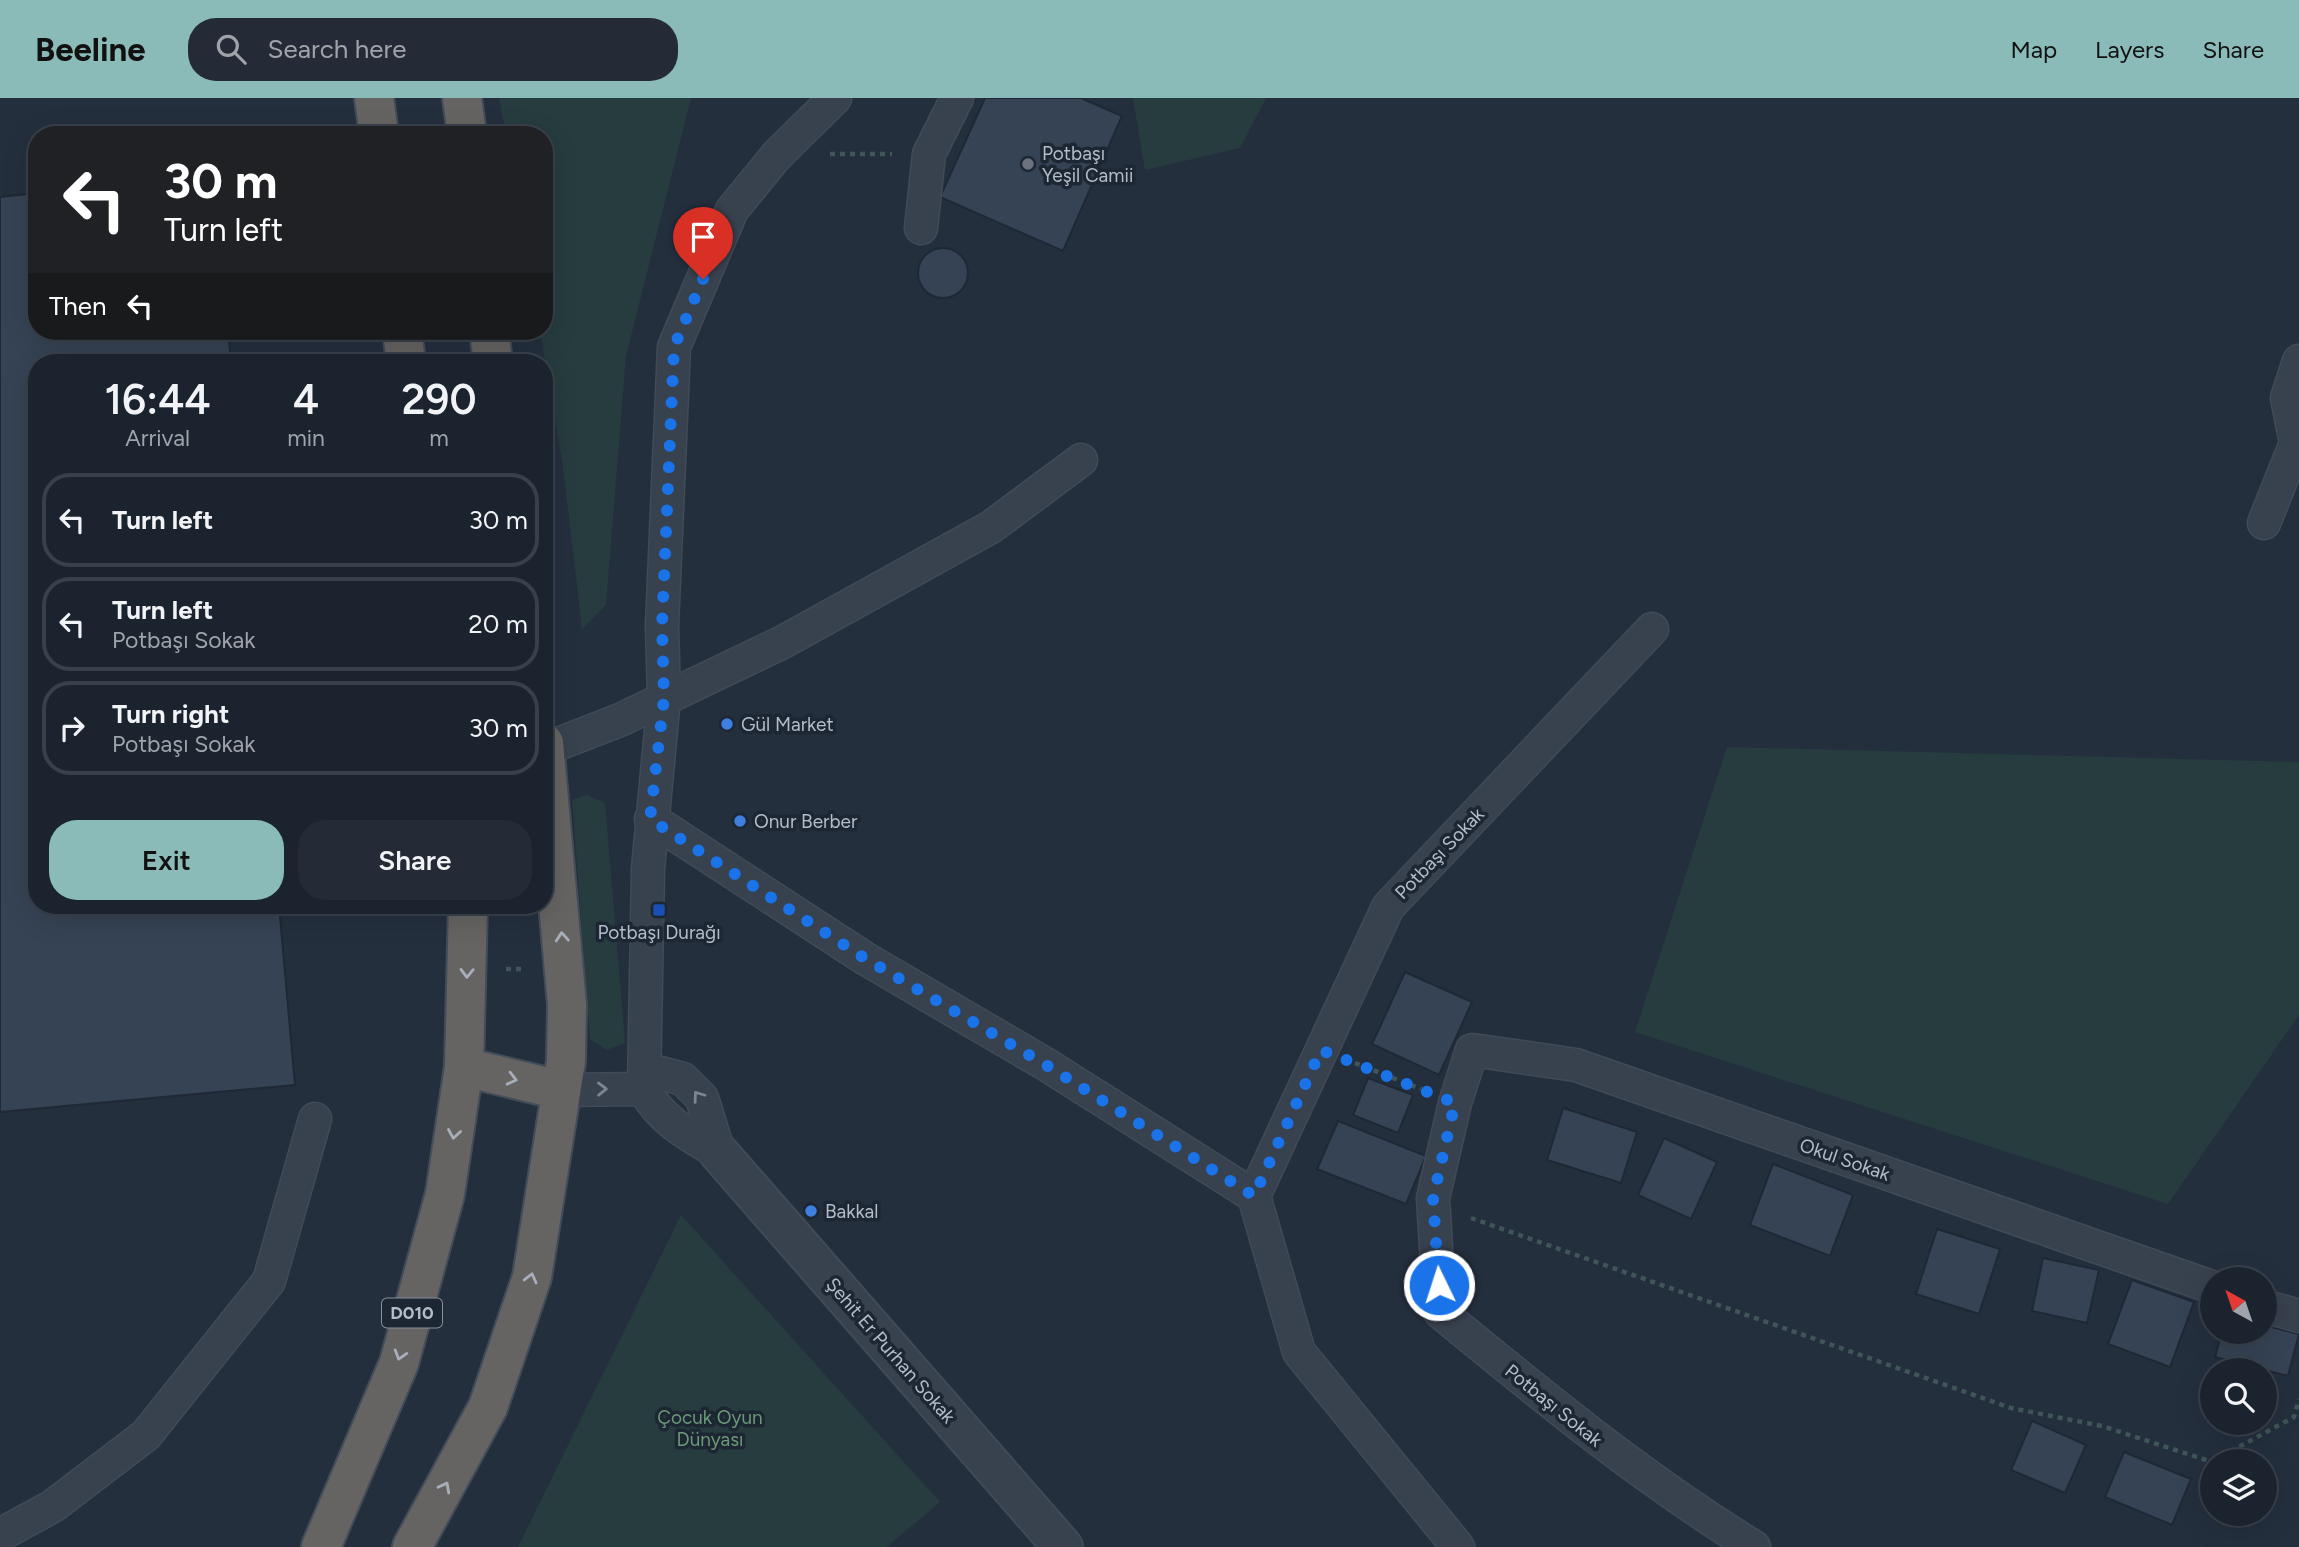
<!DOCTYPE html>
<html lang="en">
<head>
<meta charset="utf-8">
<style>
  body { margin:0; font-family:Figtree,sans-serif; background:#242b36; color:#f1f3f6; height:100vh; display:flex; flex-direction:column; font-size:26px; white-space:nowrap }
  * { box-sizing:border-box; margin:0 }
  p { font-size:23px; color:#a0a4aa }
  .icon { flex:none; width:38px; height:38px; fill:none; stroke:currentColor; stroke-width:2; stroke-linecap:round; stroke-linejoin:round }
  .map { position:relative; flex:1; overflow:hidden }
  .details { position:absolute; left:28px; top:256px; width:525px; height:560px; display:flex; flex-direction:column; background:#1b232e; border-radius:28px; box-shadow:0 7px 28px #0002,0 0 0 2px #39404a }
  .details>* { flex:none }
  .banner { position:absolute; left:28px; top:28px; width:525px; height:214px; border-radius:28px; box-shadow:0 7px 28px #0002,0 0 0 2px #39404a; background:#202124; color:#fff; overflow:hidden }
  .needle { width:46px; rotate:320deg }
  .controls { position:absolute; left:2200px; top:1169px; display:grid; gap:14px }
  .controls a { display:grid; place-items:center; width:77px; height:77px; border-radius:50%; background:#1b232e; box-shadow:0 7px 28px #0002,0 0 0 2px #39404a; font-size:35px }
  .pin { position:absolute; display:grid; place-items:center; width:60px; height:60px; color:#fff; margin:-72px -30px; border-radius:50% 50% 50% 0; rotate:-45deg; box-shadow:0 0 7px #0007 }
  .pin .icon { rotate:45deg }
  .me { position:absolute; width:77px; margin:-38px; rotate:356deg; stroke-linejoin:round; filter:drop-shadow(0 0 5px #0008) }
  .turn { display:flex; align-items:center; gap:24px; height:147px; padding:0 21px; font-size:32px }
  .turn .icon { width:91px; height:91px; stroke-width:2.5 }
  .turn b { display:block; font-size:49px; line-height:60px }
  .then { display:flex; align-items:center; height:66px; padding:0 21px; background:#0003; gap:14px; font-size:26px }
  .eta { display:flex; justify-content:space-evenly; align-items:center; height:119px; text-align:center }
  .eta b { font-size:42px; font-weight:600; line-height:49px }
  .action { display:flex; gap:14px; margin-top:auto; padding:14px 21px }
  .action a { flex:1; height:80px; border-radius:28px; background:#8bbbb9; color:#111; font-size:28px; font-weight:600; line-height:80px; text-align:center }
  .action a+a { background:#242b36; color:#f1f3f6 }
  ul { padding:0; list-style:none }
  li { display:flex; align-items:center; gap:21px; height:94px; margin:0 14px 10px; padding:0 7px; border:4px solid #39404a; border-radius:28px }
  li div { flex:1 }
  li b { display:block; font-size:26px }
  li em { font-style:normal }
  header { display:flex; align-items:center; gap:42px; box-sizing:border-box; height:98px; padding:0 35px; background:#8bbbb9; color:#111 }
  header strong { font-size:33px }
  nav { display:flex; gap:38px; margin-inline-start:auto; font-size:24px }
  .search { width:490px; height:63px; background:#242b36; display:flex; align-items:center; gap:18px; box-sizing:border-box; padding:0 24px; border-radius:28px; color:#a0a4aa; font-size:26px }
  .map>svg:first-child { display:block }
  .green { fill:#263c3f }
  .building { fill:#364354; stroke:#1f2835; stroke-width:2 }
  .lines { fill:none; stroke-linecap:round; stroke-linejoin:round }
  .minor-casing { stroke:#414a57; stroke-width:35 }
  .tertiary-casing { stroke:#414a57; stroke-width:42 }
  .trunk-casing { stroke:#434c59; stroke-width:42 }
  .path { stroke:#3f5557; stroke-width:4.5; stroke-dasharray:5 5; stroke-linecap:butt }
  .minor { stroke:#38414e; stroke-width:32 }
  .tertiary { stroke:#38414e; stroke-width:38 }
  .trunk { stroke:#656462; stroke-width:38 }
  .oneway { stroke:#a8afba }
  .oneway2 { stroke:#7c8592 }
  .route { stroke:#1a73e8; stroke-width:12; stroke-dasharray:0 21.6 }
  .worship-dot { fill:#6b7280; stroke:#1d2633; stroke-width:2.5 }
  .shop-dot { fill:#3f7fe0; stroke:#1d2633; stroke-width:2.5 }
  .transit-dot { fill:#1a4fb4; stroke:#1d2633; stroke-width:2.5 }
  .labels { text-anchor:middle; stroke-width:7; stroke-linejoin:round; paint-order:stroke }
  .shield { fill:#1d2633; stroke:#878f9c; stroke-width:2 }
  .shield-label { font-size:18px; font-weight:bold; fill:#b4bcc9 }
  .poi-label { font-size:19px; fill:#b4bcc9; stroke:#1d2633; text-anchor:start }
  .street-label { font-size:19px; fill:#b4bcc9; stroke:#1d2633 }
  .park-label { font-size:19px; fill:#6b9a76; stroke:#1d2633 }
</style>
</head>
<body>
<header>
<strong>Beeline</strong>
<div class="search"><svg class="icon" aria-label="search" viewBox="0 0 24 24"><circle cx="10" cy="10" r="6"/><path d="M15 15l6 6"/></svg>Search here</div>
<nav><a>Map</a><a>Layers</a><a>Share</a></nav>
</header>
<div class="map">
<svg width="2299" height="1449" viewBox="0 0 2299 1449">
  <rect width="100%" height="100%" fill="#242f3e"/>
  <!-- green -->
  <g class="green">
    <path d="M 499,0 L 691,0 L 626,258 L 606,507 L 582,531 L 563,369 L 540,233 L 544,233 L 544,37 L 506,37 Z"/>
    <path d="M 1133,0 L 1266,0 L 1240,50 L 1145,72 Z"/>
    <path d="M 1727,649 L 2299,664 L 2299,917 L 2168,1106 L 1635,934 Z"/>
    <path d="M 587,697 L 605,705 L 625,945 L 607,952 L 590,941 L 572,702 Z"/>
    <path d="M 681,1117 L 940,1404 L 887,1449 L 518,1449 Z"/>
  </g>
  <!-- building -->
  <g class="building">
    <path d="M 985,0 L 1081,0 L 1122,18 L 1063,153 L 940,99 Z"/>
    <path d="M 37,95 L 37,233 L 228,233 L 231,264 L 37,264 L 37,807 L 279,807 L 295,987 L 0,1014 L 0,99 Z"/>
    <circle cx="943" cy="175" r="25"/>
    <path d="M 1405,874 L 1472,904 L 1439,977 L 1372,946 Z"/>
    <path d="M 1368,980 L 1413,997 L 1398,1035 L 1353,1017 Z"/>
    <path d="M 1563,1010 L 1637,1034 L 1621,1085 L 1547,1062 Z"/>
    <path d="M 1338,1023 L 1426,1058 L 1406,1106 L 1317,1071 Z"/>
    <path d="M 1664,1040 L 1717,1064 L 1691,1121 L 1638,1097 Z"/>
    <path d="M 1773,1066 L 1853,1097 L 1830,1158 L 1750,1127 Z"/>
    <path d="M 1937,1131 L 2000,1151 L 1979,1216 L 1916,1196 Z"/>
    <path d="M 2043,1160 L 2099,1172 L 2087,1225 L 2032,1213 Z"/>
    <path d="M 2132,1182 L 2194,1204 L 2170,1269 L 2108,1246 Z"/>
    <path d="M 2264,1227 L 2299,1236 L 2288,1278 L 2215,1259 L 2222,1234 L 2264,1234 Z"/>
    <path d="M 2032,1323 L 2086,1347 L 2065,1395 L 2011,1372 Z"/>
    <path d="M 2124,1354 L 2191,1381 L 2172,1427 L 2105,1399 Z"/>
  </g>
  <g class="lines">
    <defs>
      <g id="minor">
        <path d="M 921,130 L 929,56 L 957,0"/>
        <path d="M 2264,425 L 2296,345 L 2287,300 L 2299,263"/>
        <path d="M 545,651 L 620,622 L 783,544 L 991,429 L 1081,362"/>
        <path d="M 651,721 L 866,861 L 1047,967 L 1254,1098"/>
        <path d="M 645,971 L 683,981 L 702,1000 L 719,1055"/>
        <path d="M 560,992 L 644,991"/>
        <path d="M 719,1055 C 690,1038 660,1022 644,991 L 648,771 L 664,600 L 662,527 L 674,249 L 732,112 L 777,57 L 835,0"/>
        <path d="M 2264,1208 L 2299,1218"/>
        <path d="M 0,1437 L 53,1408 L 146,1337 L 269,1183 L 315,1021"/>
        <path d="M 1458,1449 L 1299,1254 L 1254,1098 L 1388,809 L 1652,531"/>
        <path d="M 1754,1449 C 1642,1380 1542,1298 1440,1214 L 1433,1100 L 1455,1005 L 1472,952 L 1576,967 L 2212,1189"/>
      </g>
      <path id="tertiary" d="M 719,1055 L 1063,1449"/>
      <g id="trunk">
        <path d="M 374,0 L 379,37"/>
        <path d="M 462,0 L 467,37"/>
        <path d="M 402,233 L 406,264"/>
        <path d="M 489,233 L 493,264"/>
        <path d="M 464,969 L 560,992"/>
        <path d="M 321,1449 L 399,1265 L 445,1096 L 464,969 L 468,807"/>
        <path d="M 412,1449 L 488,1309 L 532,1179 L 566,963 L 567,907 L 544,645"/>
      </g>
    </defs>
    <!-- minor casing -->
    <use href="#minor" class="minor-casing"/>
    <!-- tertiary casing -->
    <use href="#tertiary" class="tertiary-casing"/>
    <!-- trunk casing -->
    <use href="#trunk" class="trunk-casing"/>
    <!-- path -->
    <g class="path">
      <path d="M 830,56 L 892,56"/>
      <path d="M 506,871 L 525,871"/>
      <path d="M 1355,965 L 1421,991"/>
      <path d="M 1471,1120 L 2011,1310 L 2102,1328 L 2212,1364"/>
      <path d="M 2213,1363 L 2294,1319 L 2299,1301"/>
    </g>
    <!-- minor -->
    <use href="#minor" class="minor"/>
    <!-- tertiary -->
    <use href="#tertiary" class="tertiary"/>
    <!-- trunk -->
    <use href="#trunk" class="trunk"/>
  </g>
  <!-- one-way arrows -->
  <defs><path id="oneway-chevron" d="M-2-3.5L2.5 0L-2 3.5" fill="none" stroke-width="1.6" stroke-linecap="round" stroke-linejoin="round" transform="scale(1.75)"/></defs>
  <g class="oneway">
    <use href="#oneway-chevron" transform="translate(562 839) rotate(-94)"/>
    <use href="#oneway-chevron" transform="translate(467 875) rotate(91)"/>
    <use href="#oneway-chevron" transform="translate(512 981) rotate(14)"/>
    <use href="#oneway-chevron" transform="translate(454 1036) rotate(99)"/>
    <use href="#oneway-chevron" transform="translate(531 1180) rotate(-76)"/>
    <use href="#oneway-chevron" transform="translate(400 1257) rotate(107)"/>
    <use href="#oneway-chevron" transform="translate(445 1389) rotate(-62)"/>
  </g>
  <g class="oneway2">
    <use href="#oneway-chevron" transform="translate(602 991) rotate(-1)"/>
    <use href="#oneway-chevron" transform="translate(698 998) rotate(-126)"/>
  </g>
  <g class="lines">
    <!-- route -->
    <path class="route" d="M 703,181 L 674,249 L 662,527 L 664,600 L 650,721 L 866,861 L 1046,967 L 1254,1098 L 1321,952 L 1455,1005 L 1433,1100 L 1439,1187"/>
  </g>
  <!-- markers -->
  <circle class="worship-dot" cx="1028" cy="66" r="7"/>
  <g class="shop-dot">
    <circle cx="727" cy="626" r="7"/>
    <circle cx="740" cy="723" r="7"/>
    <circle cx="811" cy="1113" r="7"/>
  </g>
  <rect class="transit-dot" x="652" y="805" width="14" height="14" rx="3.5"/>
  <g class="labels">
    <!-- shield labels -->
    <rect class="shield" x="382" y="1200.5" width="60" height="29" rx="5"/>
    <g class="shield-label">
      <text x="412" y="1221">D010</text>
    </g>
    <!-- poi labels -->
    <g class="poi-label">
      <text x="1042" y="62">Potbaşı<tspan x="1042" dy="22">Yeşil Camii</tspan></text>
      <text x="741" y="633">Gül Market</text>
      <text x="754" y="730">Onur Berber</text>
      <text x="659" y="841" text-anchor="middle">Potbaşı Durağı</text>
      <text x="825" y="1120">Bakkal</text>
    </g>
    <!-- street labels -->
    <g class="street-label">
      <text transform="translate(1439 755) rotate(-46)" y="7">Potbaşı Sokak</text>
      <text transform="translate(1845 1061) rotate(19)" y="7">Okul Sokak</text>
      <text transform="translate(891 1252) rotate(49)" y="7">Şehit Er Purhan Sokak</text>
      <text transform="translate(1554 1307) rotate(39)" y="7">Potbaşı Sokak</text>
    </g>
    <!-- park labels -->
    <g class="park-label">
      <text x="710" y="1326">Çocuk Oyun<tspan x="710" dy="22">Dünyası</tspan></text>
    </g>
  </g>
</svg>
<div class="controls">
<a><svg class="needle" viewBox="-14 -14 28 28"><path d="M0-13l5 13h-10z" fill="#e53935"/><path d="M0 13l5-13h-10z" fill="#a0a4aa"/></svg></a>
<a><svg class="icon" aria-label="search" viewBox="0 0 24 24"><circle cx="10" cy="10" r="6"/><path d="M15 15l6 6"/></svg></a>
<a><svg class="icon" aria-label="layers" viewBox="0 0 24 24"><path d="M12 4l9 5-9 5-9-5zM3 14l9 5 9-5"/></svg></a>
</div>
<div class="pin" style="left:703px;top:181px;background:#d93025"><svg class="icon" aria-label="arrive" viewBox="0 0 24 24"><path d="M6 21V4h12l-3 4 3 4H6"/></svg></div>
<svg class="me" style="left:1439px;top:1187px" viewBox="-20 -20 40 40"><circle r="17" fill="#1a73e8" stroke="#fff" stroke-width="3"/><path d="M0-11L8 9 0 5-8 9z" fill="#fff"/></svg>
<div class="banner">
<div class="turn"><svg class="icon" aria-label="left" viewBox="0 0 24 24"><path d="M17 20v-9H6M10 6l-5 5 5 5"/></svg><div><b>30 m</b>Turn left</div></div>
<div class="then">Then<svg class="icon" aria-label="left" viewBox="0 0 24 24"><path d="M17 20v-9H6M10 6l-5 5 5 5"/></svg></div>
</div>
<section class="details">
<div class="eta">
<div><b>16:44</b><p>Arrival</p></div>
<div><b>4</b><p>min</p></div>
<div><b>290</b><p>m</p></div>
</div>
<ul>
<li><svg class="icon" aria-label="left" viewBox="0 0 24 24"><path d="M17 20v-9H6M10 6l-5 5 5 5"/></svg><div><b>Turn left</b></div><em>30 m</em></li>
<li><svg class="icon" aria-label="left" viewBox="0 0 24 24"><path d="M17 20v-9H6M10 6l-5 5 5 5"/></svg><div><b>Turn left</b><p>Potbaşı Sokak</p></div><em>20 m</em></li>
<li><svg class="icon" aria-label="right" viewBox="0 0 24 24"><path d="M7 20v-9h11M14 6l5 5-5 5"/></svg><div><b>Turn right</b><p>Potbaşı Sokak</p></div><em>30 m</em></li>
</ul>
<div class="action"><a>Exit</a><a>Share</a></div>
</section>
</div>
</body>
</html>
